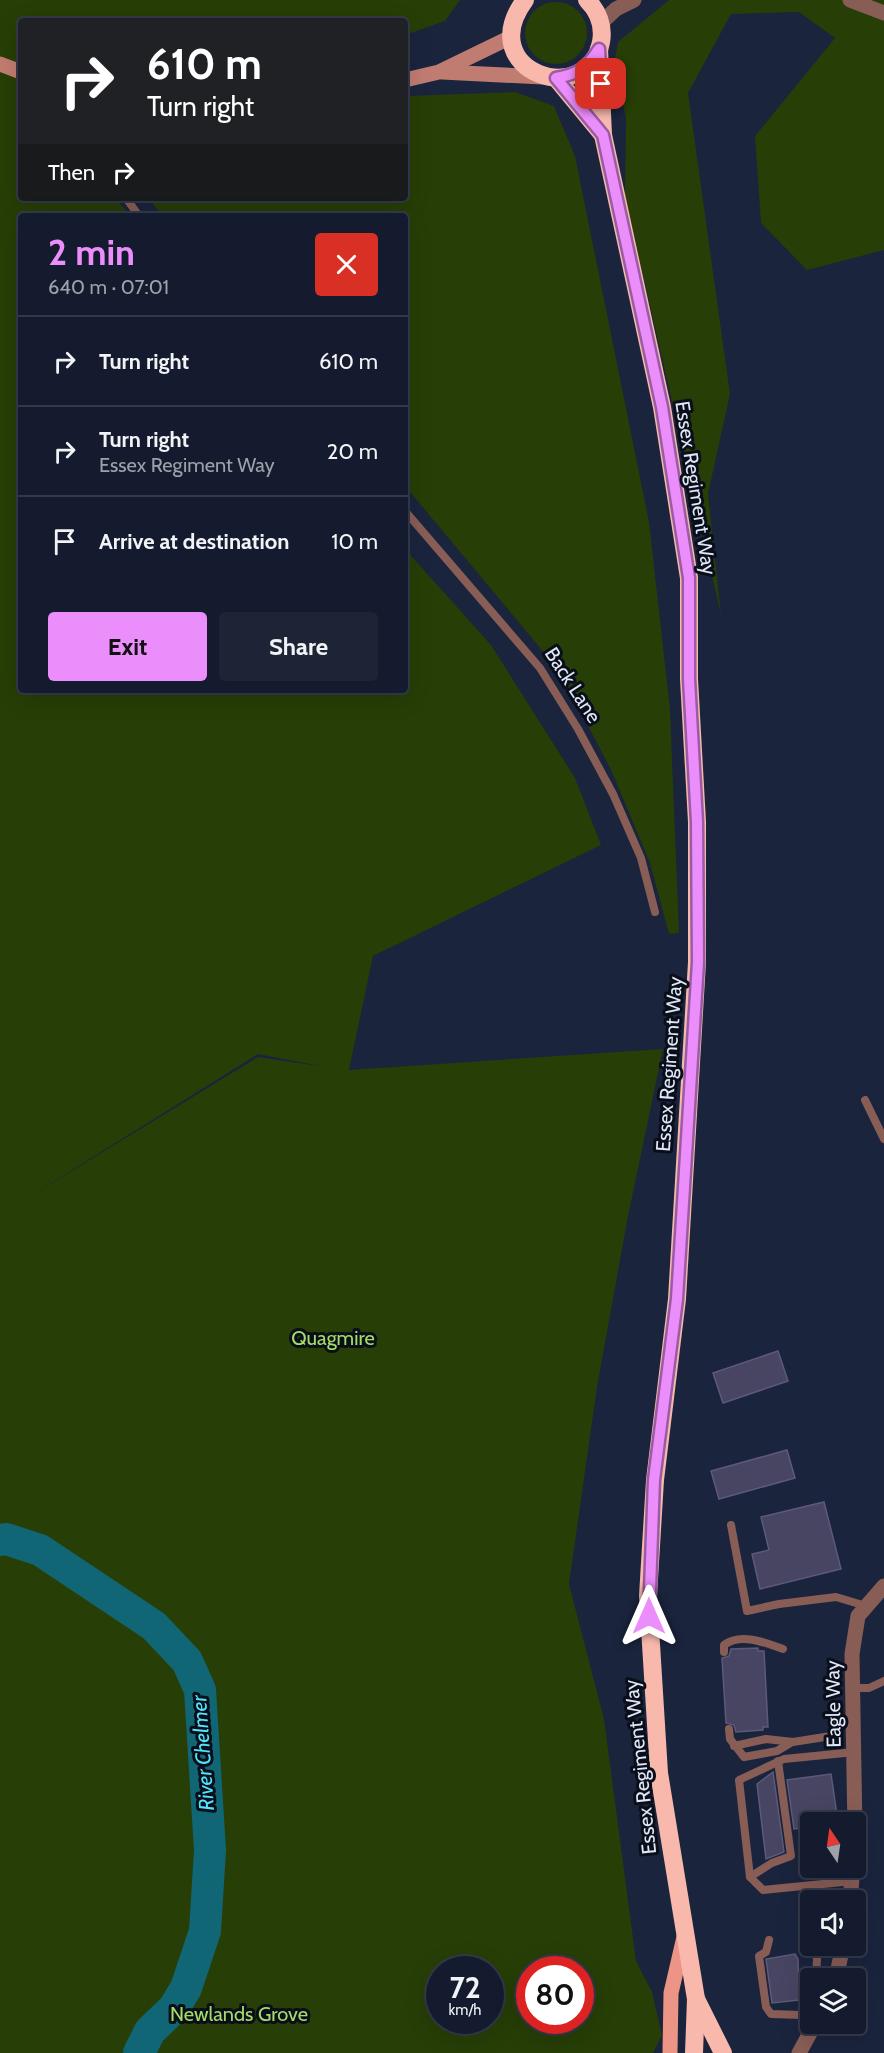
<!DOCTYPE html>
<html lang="en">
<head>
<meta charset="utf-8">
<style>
  body { margin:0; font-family:Cabin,sans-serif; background:#1d2436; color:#f1f3f6; height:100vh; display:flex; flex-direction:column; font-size:22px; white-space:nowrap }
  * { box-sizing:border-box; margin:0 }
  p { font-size:20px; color:#9da1aa }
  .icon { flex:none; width:33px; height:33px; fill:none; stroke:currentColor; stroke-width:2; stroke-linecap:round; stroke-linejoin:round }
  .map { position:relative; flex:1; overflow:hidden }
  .panel { position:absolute; left:18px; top:213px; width:390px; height:480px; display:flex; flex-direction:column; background:#141b2e; border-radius:6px; box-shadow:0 6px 24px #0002,0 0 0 2px #33394a }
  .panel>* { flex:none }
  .hud { position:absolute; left:18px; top:18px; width:390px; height:183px; border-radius:6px; box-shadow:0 6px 24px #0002,0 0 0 2px #33394a; background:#202124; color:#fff; overflow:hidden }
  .needle { width:39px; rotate:347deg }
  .tools { position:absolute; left:800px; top:1812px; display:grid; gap:12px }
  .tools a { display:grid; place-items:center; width:66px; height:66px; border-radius:6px; background:#141b2e; box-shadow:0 6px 24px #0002,0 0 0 2px #33394a; font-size:30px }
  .speed { position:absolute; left:426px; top:1956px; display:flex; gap:12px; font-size:30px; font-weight:700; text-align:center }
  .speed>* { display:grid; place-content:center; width:78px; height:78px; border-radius:50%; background:#141b2e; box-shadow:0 6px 24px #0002,0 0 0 2px #33394a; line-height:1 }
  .speed small { font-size:15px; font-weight:400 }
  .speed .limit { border:9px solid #d22; background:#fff; color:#111 }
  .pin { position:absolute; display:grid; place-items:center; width:51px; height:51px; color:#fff; margin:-26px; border-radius:12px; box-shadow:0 3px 9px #0006 }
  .me { position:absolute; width:66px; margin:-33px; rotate:0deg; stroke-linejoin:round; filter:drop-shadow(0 0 4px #0008) }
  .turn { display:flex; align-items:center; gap:21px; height:126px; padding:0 30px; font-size:27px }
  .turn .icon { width:78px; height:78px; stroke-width:2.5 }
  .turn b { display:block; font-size:42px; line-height:51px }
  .then { display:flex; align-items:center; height:57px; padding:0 30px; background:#0003; gap:12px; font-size:22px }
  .round { display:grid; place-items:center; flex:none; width:63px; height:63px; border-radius:6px; background:#1d2436 }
  .summary { display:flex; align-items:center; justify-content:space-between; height:102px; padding:0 30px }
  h1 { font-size:36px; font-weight:700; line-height:45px; color:#eb8dfb }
  .primary-button { display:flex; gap:12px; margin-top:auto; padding:12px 30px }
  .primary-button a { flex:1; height:69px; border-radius:6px; background:#eb8dfb; color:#111; font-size:24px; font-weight:700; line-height:69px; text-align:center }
  .primary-button a+a { background:#1d2436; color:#f1f3f6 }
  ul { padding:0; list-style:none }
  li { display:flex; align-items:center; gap:18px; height:90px; padding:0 30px; border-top:2px solid #33394a }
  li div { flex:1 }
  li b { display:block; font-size:22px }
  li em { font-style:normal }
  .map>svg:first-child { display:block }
  .green { fill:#273e07; fill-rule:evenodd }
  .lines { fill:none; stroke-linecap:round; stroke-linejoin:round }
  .river { stroke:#116675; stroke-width:32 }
  .building { fill:#484563; stroke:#5d5a79; stroke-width:1.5 }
  .lane { stroke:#885d56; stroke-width:8 }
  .street { stroke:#885d56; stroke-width:15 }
  .secondary { stroke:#c07c71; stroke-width:15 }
  .primary { stroke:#ec9485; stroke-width:15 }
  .highway { stroke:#f8b8ac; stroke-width:18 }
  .route-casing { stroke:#995ca3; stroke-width:15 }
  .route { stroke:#eb8dfb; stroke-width:10 }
  .labels { text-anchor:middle; stroke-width:6; stroke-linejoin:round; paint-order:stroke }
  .street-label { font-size:20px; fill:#dfe7f8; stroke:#090e19 }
  .park-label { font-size:20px; fill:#a4dc67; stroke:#090e19 }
  .water-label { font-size:21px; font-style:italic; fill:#51e4ff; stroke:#090e19 }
</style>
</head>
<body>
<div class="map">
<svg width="884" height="2053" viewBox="0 0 884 2053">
  <rect width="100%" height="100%" fill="#1a243d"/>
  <!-- green -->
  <g class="green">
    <path d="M 0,0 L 460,0 L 445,21 L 405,35 L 405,21 L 21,21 L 21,198 L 115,198 L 131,216 L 21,216 L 21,690 L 405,690 L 405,549 L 491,645 L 575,778 L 601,845 L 373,956 L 349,1070 L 663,1049 L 628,1216 L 597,1387 L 569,1584 L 604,1719 L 636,1961 L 652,1992 L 662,2035 L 653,2053 L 0,2053 ZM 258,1054 L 325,1067 L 258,1057 L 21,1202 ZM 440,1970 L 490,1970 L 490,2020 L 440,2020 ZM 530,1970 L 580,1970 L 580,2020 L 530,2020 Z"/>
    <path d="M 669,0 L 884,0 L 884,250 L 807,270 L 761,223 L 755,136 L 835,38 L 799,12 L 731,14 L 688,93 L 730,394 L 708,494 L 721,615 L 625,196 L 626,118 L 614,65 L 618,42 Z"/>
    <circle cx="556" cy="33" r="31"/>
    <path d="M 515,92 L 554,106 L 575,156 L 649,522 L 670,709 L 679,933 L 669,934 L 650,863 L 612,772 L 561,673 L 405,486 L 405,216 L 163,216 L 148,198 L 405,198 L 405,96 Z"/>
  </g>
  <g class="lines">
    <!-- river -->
    <path class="river" d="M 0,1540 L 6,1539 L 40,1550 L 154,1626 L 187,1661 L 200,1690 L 210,1850 L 205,1931 L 186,1988 L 174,2008 L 150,2031 L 139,2053"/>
  </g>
  <!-- building -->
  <g class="building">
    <path d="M 778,1351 L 788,1381 L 723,1403 L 713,1373 Z"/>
    <path d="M 787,1450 L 795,1478 L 719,1499 L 711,1471 Z"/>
    <path d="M 824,1502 L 841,1569 L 760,1589 L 752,1554 L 769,1550 L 761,1517 Z"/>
    <path d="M 758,1648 L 758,1651 L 764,1651 L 768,1727 L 763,1727 L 763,1730 L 736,1732 L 734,1725 L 726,1723 L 722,1658 L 729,1656 L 731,1649 Z"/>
    <path d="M 773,1772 L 784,1852 L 766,1859 L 757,1784 Z"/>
    <path d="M 831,1774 L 838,1822 L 810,1822 L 810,1827 L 794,1829 L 787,1780 Z"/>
    <path d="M 795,1954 L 798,1959 L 799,2000 L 772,2003 L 766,1959 Z"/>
  </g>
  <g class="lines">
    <!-- lane -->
    <g class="lane">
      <path d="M 126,198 L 139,216"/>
      <path d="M 405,511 L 540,668 L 578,729 L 613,794 L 641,858 L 655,912"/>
      <path d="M 865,1100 L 884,1139"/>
      <path d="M 731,1525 L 747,1611 L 779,1604 L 836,1597 L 866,1606"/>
      <path d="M 724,1652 L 724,1645 C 741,1632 766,1643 783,1649"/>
      <path d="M 854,1688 L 869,1688 L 884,1681"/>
      <path d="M 729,1729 L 730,1739 L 744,1757 L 777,1751 L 792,1742"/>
      <path d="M 734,1746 L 766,1739 L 793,1742 L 831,1736 L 835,1721 L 833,1708"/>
      <path d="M 750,1877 L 772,1863 L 791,1856 L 778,1761"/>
      <path d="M 853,1881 L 763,1890 L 750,1877 L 739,1780 L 784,1759 L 855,1752"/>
      <path d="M 769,1940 L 766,1952 L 759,1956 L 766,2007 L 771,2014 L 801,2015 L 807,2010 L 810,2000"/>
      <path d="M 814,1946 L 817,1959 L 816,1978"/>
    </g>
    <!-- street -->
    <g class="street">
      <path d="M 850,0 L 884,13"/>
      <path d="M 601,23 L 616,9 L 634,0"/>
      <path d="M 855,1831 L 852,1654 L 858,1616 L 884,1586"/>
      <path d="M 850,1900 L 853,1868"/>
      <path d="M 836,1978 L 843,1946"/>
      <path d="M 799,2053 L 815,2024"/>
    </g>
    <!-- secondary -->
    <g class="secondary">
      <path d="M 0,64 L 21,72"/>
      <path d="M 442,72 L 543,77"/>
      <path d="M 405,80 L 439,72 L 511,37"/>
    </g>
    <!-- primary -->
    <path class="primary" d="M 670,2053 L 671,1993 L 684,1937"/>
    <!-- highway -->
    <g class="highway">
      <path d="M 525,0 C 472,72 588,110 601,42 C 604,26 598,11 587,0"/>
      <path d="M 599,49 L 603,135 L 662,407 L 689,578 L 689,679 L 697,822 L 697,962 L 677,1299 L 655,1480 L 648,1596 L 659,1773 L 696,1999 L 694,2053"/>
      <path d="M 556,78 L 603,135"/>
      <path d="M 696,1999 L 723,2053"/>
    </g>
  </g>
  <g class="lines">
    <defs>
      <path id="route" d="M 601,84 L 599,49 C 587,68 578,74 556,78 L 603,135 L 662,407 L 689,578 L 689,679 L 697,822 L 698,962 L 677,1299 L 654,1480 L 649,1616"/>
    </defs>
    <!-- route casing -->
    <use href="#route" class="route-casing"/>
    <!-- route -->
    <use href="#route" class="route"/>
  </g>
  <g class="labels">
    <!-- street labels -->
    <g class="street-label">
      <text transform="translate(696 488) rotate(81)" y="7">Essex Regiment Way</text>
      <text transform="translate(573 685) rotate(57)" y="7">Back Lane</text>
      <text transform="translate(669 1064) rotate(-86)" y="7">Essex Regiment Way</text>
      <text transform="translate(833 1704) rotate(-91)" y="7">Eagle Way</text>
      <text transform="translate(640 1767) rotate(-96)" y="7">Essex Regiment Way</text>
    </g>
    <!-- park labels -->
    <g class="park-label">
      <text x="333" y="1345">Quagmire</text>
      <text x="239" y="2021">Newlands Grove</text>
    </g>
    <!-- water labels -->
    <g class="water-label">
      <text transform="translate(203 1753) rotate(-94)" y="7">River Chelmer</text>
    </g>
  </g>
</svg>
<div class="tools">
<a><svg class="needle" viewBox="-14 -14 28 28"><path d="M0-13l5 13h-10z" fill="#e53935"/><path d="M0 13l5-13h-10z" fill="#9da1aa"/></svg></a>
<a><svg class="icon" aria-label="sound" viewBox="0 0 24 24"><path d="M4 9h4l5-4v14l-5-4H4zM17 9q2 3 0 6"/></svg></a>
<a><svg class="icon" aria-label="layers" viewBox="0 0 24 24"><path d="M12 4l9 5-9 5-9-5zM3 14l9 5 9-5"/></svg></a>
</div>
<div class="speed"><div>72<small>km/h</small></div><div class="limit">80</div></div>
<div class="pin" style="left:601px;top:84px;background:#d93025"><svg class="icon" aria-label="arrive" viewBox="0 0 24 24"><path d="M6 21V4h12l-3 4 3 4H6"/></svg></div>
<svg class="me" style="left:649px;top:1616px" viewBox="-20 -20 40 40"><path d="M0-17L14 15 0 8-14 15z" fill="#eb8dfb" stroke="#fff" stroke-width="4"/></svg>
<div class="hud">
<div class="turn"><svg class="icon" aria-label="right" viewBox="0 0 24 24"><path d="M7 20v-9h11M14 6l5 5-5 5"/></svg><div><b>610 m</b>Turn right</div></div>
<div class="then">Then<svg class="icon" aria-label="right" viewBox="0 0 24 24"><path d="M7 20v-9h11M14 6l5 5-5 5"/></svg></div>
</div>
<section class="panel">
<div class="summary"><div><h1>2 min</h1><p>640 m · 07:01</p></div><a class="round" style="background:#d93025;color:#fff"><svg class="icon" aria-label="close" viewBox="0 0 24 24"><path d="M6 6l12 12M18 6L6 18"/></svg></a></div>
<ul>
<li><svg class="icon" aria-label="right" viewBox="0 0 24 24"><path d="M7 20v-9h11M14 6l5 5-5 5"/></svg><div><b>Turn right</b></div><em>610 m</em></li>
<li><svg class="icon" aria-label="right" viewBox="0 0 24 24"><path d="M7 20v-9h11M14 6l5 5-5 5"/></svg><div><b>Turn right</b><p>Essex Regiment Way</p></div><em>20 m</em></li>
<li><svg class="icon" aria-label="arrive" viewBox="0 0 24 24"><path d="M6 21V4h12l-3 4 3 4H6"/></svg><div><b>Arrive at destination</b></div><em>10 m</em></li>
</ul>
<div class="primary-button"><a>Exit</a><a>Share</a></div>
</section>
</div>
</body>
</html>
